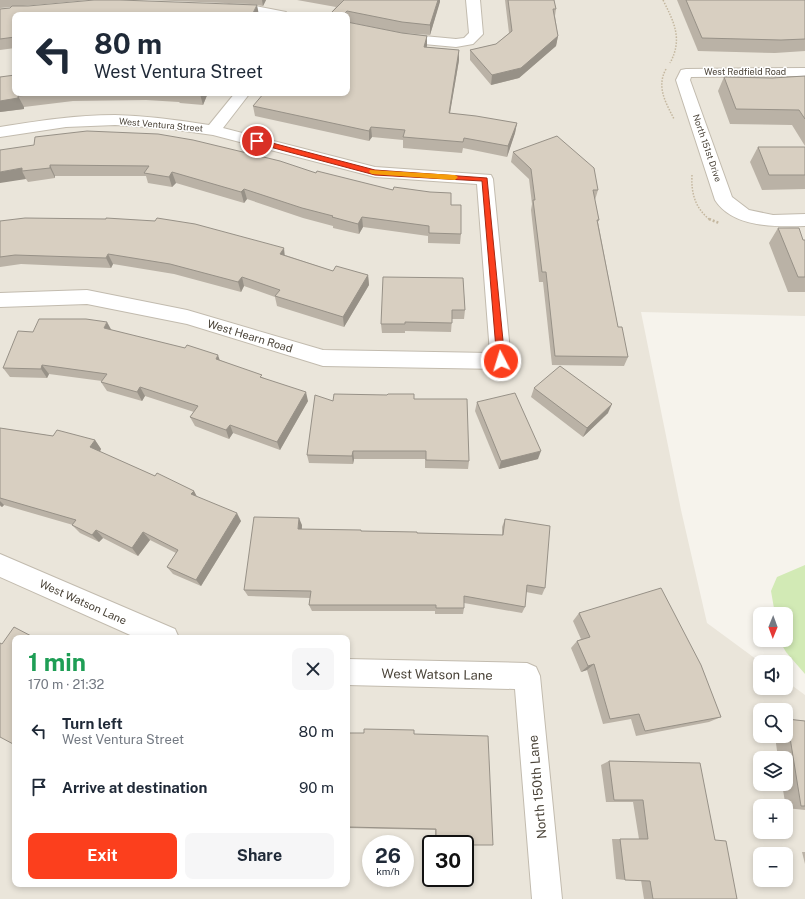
<!DOCTYPE html>
<html lang="en">
<head>
<meta charset="utf-8">
<style>
  body { margin:0; font-family:"Public Sans",sans-serif; background:#f6f6f7; color:#1f2937; height:100vh; display:flex; flex-direction:column; font-size:15px; white-space:nowrap }
  * { box-sizing:border-box; margin:0 }
  p { font-size:13px; color:#747a83 }
  .icon { flex:none; width:22px; height:22px; fill:none; stroke:currentColor; stroke-width:2; stroke-linecap:round; stroke-linejoin:round }
  .map { position:relative; flex:1; overflow:hidden }
  .side { position:absolute; left:12px; top:635px; width:338px; height:252px; display:flex; flex-direction:column; background:#fff; border-radius:8px; box-shadow:0 2px 6px #0003 }
  .side>* { flex:none }
  .guide { position:absolute; left:12px; top:12px; width:338px; height:84px; border-radius:8px; box-shadow:0 2px 6px #0003; background:#fff; color:#1f2937; overflow:hidden }
  .needle { width:26px; rotate:181deg }
  .fabs { position:absolute; left:753px; top:607px; display:grid; gap:8px }
  .fabs a { display:grid; place-items:center; width:40px; height:40px; border-radius:8px; background:#fff; box-shadow:0 2px 6px #0003; font-size:20px }
  .speed { position:absolute; left:362px; top:835px; display:flex; gap:8px; font-size:20px; font-weight:700; text-align:center }
  .speed>* { display:grid; place-content:center; width:52px; height:52px; border-radius:50%; background:#fff; box-shadow:0 2px 6px #0003; line-height:1 }
  .speed small { font-size:10px; font-weight:400 }
  .speed .limit { border:2px solid #111; border-radius:6px; background:#fff; color:#111 }
  .pin { position:absolute; display:grid; place-items:center; width:34px; height:34px; color:#fff; margin:-17px; border:2px solid #fff; border-radius:50%; box-shadow:0 1px 4px #0007 }
  .me { position:absolute; width:44px; margin:-22px; rotate:355deg; stroke-linejoin:round; filter:drop-shadow(0 0 3px #0008) }
  .turn { display:flex; align-items:center; gap:14px; height:84px; padding:0 16px; font-size:18px }
  .turn .icon { width:52px; height:52px; stroke-width:2.5 }
  .turn b { display:block; font-size:28px; line-height:34px }
  .round { display:grid; place-items:center; flex:none; width:42px; height:42px; border-radius:8px; background:#f6f6f7 }
  .headline { display:flex; align-items:center; justify-content:space-between; height:68px; padding:0 16px }
  h1 { font-size:24px; font-weight:700; line-height:30px; color:#1e9e55 }
  .button { display:flex; gap:8px; margin-top:auto; padding:8px 16px }
  .button a { flex:1; height:46px; border-radius:8px; background:#fc3f1d; color:#fff; font-size:16px; font-weight:700; line-height:46px; text-align:center }
  .button a+a { background:#f6f6f7; color:#1f2937 }
  ul { padding:0; list-style:none }
  li { display:flex; align-items:center; gap:12px; height:56px; padding:0 16px }
  li div { flex:1 }
  li b { display:block; font-size:15px }
  li em { font-style:normal }
  .map>svg:first-child { display:block }
  .residential { fill:#eae5da; fill-rule:evenodd }
  .green { fill:#d2eab5 }
  .lines { fill:none; stroke-linecap:round; stroke-linejoin:round }
  .minor-casing { stroke:#c2bbae; stroke-width:2 }
  .path-far1 { stroke:#c4b79f; stroke-width:1.5; stroke-dasharray:1.5 1.5; stroke-linecap:butt }
  .path { stroke:#c4b79f; stroke-width:2.5; stroke-dasharray:2 2; stroke-linecap:butt }
  .minor { fill:#fff; fill-rule:evenodd }
  .wall { fill:#bab2a6 }
  .shaded-wall { fill:#979187 }
  .building { fill:#d8cfc1; stroke:#979187 }
  .route { fill:#fc3f1d; stroke:#a42913 }
  .slow { fill:#f59e0b }
  .labels { text-anchor:middle; stroke-width:3; stroke-linejoin:round; paint-order:stroke }
  .far-street-label { font-size:9px; fill:#4b4439; stroke:#fff }
  .street-label { font-size:11px; fill:#4b4439; stroke:#fff }
  .near-street-label { font-size:13px; fill:#4b4439; stroke:#fff }
</style>
</head>
<body>
<div class="map">
<svg width="805" height="899" viewBox="0 0 805 899">
  <rect width="100%" height="100%" fill="#f6f3ec"/>
  <!-- residential -->
  <path class="residential" d="M 0,0 L 805,0 L 805,316 L 641,312 L 681,510 L 707,623 L 760,662 L 760,688 L 786,688 L 786,681 L 805,695 L 805,899 L 0,899 ZM 15,15 L 347,15 L 347,93 L 15,93 ZM 15,638 L 347,638 L 347,884 L 15,884 ZM 760,710 L 786,710 L 786,736 L 760,736 ZM 760,758 L 786,758 L 786,784 L 760,784 ZM 760,806 L 786,806 L 786,832 L 760,832 ZM 371,844 L 405,844 L 405,878 L 371,878 ZM 431,844 L 465,844 L 465,878 L 431,878 ZM 760,854 L 786,854 L 786,880 L 760,880 Z"/>
  <!-- green -->
  <path class="green" d="M 805,565 L 805,674 L 786,652 L 779,640 L 786,640 L 786,614 L 775,614 L 771,591 L 777,577 Z"/>
  <g class="lines">
    <defs>
      <g id="minor">
        <path d="M 466,0 L 480,0 L 483,34 L 473,44 L 456,47 L 402,42 L 347,31 L 347,23 L 402,34 L 456,39 L 464,38 L 469,33 Z"/>
        <path d="M 229,4 L 250,5 L 286,12 L 288,15 L 260,15 L 224,11 L 222,8 L 224,5 Z"/>
        <path d="M 805,68 L 805,76 L 691,77 L 690,80 L 732,197 L 749,210 L 773,215 L 805,214 L 805,226 C 776,227 733,228 715,200 L 676,80 L 681,70 L 686,69 Z"/>
        <path d="M 235,93 L 250,93 L 223,128 L 375,167 L 491,175 L 493,179 L 511,361 L 508,367 L 501,369 L 323,366 L 187,324 L 87,304 L 0,307 L 0,293 L 87,290 L 187,310 L 323,350 L 490,353 L 477,184 L 375,177 L 213,135 L 163,128 L 115,125 L 66,127 L 0,137 L 0,127 C 38,121 76,115 115,115 C 147,116 178,120 209,125 Z"/>
        <path d="M 0,554 L 175,629 L 179,638 L 137,638 L 0,577 Z"/>
        <path d="M 347,659 L 527,663 L 536,667 L 540,676 L 562,899 L 532,899 L 515,689 L 347,685 Z"/>
      </g>
    </defs>
    <!-- minor casing -->
    <use href="#minor" class="minor-casing"/>
    <!-- path-far1 -->
    <g class="path-far1">
      <path d="M 663,0 C 674,22 683,39 670,63"/>
      <path d="M 666,69 C 656,87 666,103 674,119"/>
      <path d="M 692,175 C 691,193 695,208 710,220"/>
    </g>
    <!-- path -->
    <path class="path" d="M 709,219 L 719,223"/>
    <!-- minor -->
    <use href="#minor" class="minor"/>
  </g>
  <!-- wall -->
  <g class="wall">
    <path d="M 0,0 L 89,0 L 23,6 L 15,15 L 15,48 L 0,50 L 0,9 L 10,8 L 11,7 L 0,8 Z"/>
    <path d="M 149,0 L 266,0 L 263,6 L 250,4 Z"/>
    <path d="M 297,0 L 440,0 L 430,35 L 402,33 L 347,22 L 347,15 L 329,15 L 336,7 Z"/>
    <path d="M 505,0 L 554,0 L 556,9 L 555,16 L 558,36 L 556,46 L 519,78 L 491,85 L 470,60 L 470,50 L 496,44 L 509,33 Z"/>
    <path d="M 677,0 L 805,0 L 805,51 L 775,53 L 698,51 Z"/>
    <path d="M 402,33 L 427,36 L 426,47 L 459,50 L 459,60 L 450,113 L 517,123 L 515,133 L 507,157 L 463,148 L 462,153 L 403,148 L 403,140 L 372,137 L 369,141 L 255,116 L 253,106 Z"/>
    <path d="M 805,76 L 805,146 L 792,125 L 730,124 L 718,91 L 724,77 L 772,78 Z"/>
    <path d="M 0,77 L 15,93 L 208,93 L 203,105 L 180,103 L 179,102 L 146,100 L 73,101 L 24,107 L 24,109 L 0,112 Z"/>
    <path d="M 758,147 L 805,147 L 805,189 L 762,190 L 750,162 Z"/>
    <path d="M 0,150 L 316,173 L 451,205 L 461,234 L 460,244 L 428,243 L 428,236 L 363,227 L 359,234 L 333,228 L 333,226 L 303,218 L 247,199 L 244,203 L 176,183 L 172,187 L 148,183 L 146,176 L 55,176 L 55,178 L 28,182 L 26,179 Z"/>
    <path d="M 513,152 L 598,190 L 595,200 L 599,220 L 598,222 L 618,327 L 628,357 L 624,366 L 552,365 L 543,282 L 539,282 L 531,210 L 532,204 L 529,179 L 511,162 Z"/>
    <path d="M 0,221 L 285,255 L 333,271 L 368,275 L 369,285 L 344,327 L 277,306 L 275,297 L 244,286 L 241,292 L 174,274 L 113,264 L 111,268 L 21,264 L 0,267 Z"/>
    <path d="M 778,228 L 803,240 L 805,240 L 805,292 L 788,292 L 769,243 Z"/>
    <path d="M 463,278 L 465,310 L 464,319 L 452,319 L 451,332 L 405,331 L 405,333 L 382,333 L 381,324 Z"/>
    <path d="M 111,330 L 220,360 L 262,377 L 308,401 L 280,450 L 233,433 L 229,439 L 195,426 L 190,417 L 194,412 L 145,396 L 142,401 L 107,391 L 101,382 L 102,381 L 49,374 L 47,378 L 10,377 L 3,368 L 33,332 Z"/>
    <path d="M 534,388 L 608,413 L 583,437 L 531,397 Z"/>
    <path d="M 414,399 L 469,461 L 468,469 L 425,468 L 425,459 L 354,459 L 353,464 L 309,463 L 307,455 Z"/>
    <path d="M 477,402 L 538,459 L 499,469 L 475,411 Z"/>
    <path d="M 0,428 L 53,436 L 95,440 L 101,449 L 100,452 L 155,476 L 194,491 L 197,497 L 241,521 L 201,586 L 173,574 L 167,567 L 176,553 L 150,540 L 138,556 L 103,538 L 99,542 L 80,533 L 72,525 L 73,525 L 4,505 L 2,507 L 0,506 Z"/>
    <path d="M 505,519 L 545,588 L 542,595 L 526,592 L 525,607 L 522,613 L 464,603 L 464,608 L 463,614 L 435,614 L 435,611 L 312,611 L 309,605 L 310,598 L 248,596 L 244,590 L 302,525 L 302,529 L 417,533 L 502,535 L 502,527 Z"/>
    <path d="M 579,613 L 721,717 L 709,722 L 636,736 L 631,719 L 603,724 L 587,670 L 581,672 L 571,648 L 577,641 L 581,639 L 573,621 Z"/>
    <path d="M 786,719 L 805,721 L 805,810 L 786,808 L 782,784 L 786,784 L 786,758 L 778,758 L 775,736 L 786,736 Z"/>
    <path d="M 347,733 L 414,734 L 493,845 L 465,845 L 465,844 L 435,844 L 435,830 L 347,828 Z"/>
    <path d="M 609,761 L 715,840 L 737,899 L 644,899 L 641,880 L 625,880 L 616,879 L 612,839 L 639,839 L 633,802 L 606,802 L 601,765 Z"/>
    <path d="M 802,852 L 805,852 L 805,864 Z"/>
  </g>
  <!-- shaded-wall -->
  <g class="shaded-wall">
    <path d="M 262,0 L 266,0 L 263,6 Z"/>
    <path d="M 438,0 L 440,0 L 440,2 L 430,35 L 430,25 Z"/>
    <path d="M 257,5 L 259,15 L 252,15 Z"/>
    <path d="M 427,36 L 427,46 L 423,58 L 424,47 Z"/>
    <path d="M 558,36 L 556,46 L 519,78 L 491,85 L 492,75 Z"/>
    <path d="M 459,50 L 459,60 L 448,124 L 449,113 Z"/>
    <path d="M 200,93 L 208,93 L 203,105 L 200,94 Z"/>
    <path d="M 18,96 L 24,107 L 24,109 L 0,112 L 0,101 Z"/>
    <path d="M 517,123 L 515,133 L 507,157 L 508,146 Z"/>
    <path d="M 371,127 L 372,137 L 369,141 L 369,131 Z"/>
    <path d="M 50,165 L 55,176 L 55,178 L 50,168 Z"/>
    <path d="M 22,168 L 22,171 L 26,179 L 0,183 L 0,172 Z"/>
    <path d="M 172,172 L 176,183 L 172,187 L 169,177 Z"/>
    <path d="M 244,189 L 247,199 L 244,203 L 241,192 Z"/>
    <path d="M 362,217 L 363,227 L 359,234 L 358,224 Z"/>
    <path d="M 284,248 L 285,258 L 280,254 Z"/>
    <path d="M 108,254 L 113,264 L 111,268 L 106,258 Z"/>
    <path d="M 368,275 L 369,285 L 344,327 L 343,317 Z"/>
    <path d="M 242,277 L 244,286 L 241,292 L 238,282 Z"/>
    <path d="M 107,322 L 112,331 L 104,328 Z"/>
    <path d="M 218,355 L 221,364 L 216,359 Z"/>
    <path d="M 42,365 L 49,374 L 47,378 L 41,369 Z"/>
    <path d="M 140,387 L 145,396 L 142,401 L 137,392 Z"/>
    <path d="M 306,392 L 308,401 L 280,450 L 277,442 Z"/>
    <path d="M 612,404 L 608,413 L 583,437 L 587,428 Z"/>
    <path d="M 230,425 L 233,433 L 229,439 L 226,430 Z"/>
    <path d="M 95,440 L 101,449 L 97,456 L 90,447 Z"/>
    <path d="M 353,451 L 354,459 L 353,464 L 352,456 Z"/>
    <path d="M 541,451 L 538,459 L 499,469 L 501,461 Z"/>
    <path d="M 194,491 L 198,499 L 191,494 Z"/>
    <path d="M 0,501 L 4,505 L 2,507 L 0,505 Z"/>
    <path d="M 237,513 L 241,521 L 201,586 L 196,580 Z"/>
    <path d="M 299,518 L 302,525 L 301,536 L 298,529 Z"/>
    <path d="M 96,530 L 103,538 L 99,542 L 92,535 Z"/>
    <path d="M 143,532 L 150,540 L 138,556 L 132,548 Z"/>
    <path d="M 594,664 L 587,670 L 581,672 L 588,666 Z"/>
  </g>
  <!-- building -->
  <g class="building">
    <path d="M 94,0 L 120,0 L 257,5 L 252,15 L 15,15 L 15,37 L 0,39 L 0,9 L 10,8 L 12,6 L 28,6 Z"/>
    <path d="M 344,0 L 438,0 L 430,25 L 402,22 L 347,11 L 345,13 L 345,15 L 329,15 Z"/>
    <path d="M 508,0 L 554,0 L 556,9 L 553,9 L 558,36 L 521,68 L 492,75 L 470,50 L 496,44 L 512,31 Z"/>
    <path d="M 686,0 L 805,0 L 805,39 L 781,40 L 702,38 Z"/>
    <path d="M 347,22 L 402,33 L 427,36 L 424,47 L 459,50 L 449,113 L 476,116 L 517,123 L 508,146 L 464,138 L 463,142 L 403,137 L 405,130 L 371,127 L 369,131 L 253,106 L 264,93 L 347,93 Z"/>
    <path d="M 15,75 L 15,93 L 48,93 L 18,96 L 18,98 L 0,101 L 0,77 Z"/>
    <path d="M 805,76 L 805,119 L 799,110 L 736,109 L 724,77 L 772,78 Z"/>
    <path d="M 180,93 L 200,93 L 200,94 Z"/>
    <path d="M 87,131 L 158,134 L 193,140 L 280,161 L 316,173 L 317,171 L 393,190 L 394,187 L 430,192 L 451,193 L 451,205 L 461,205 L 461,234 L 429,233 L 429,226 L 362,217 L 358,224 L 332,217 L 333,216 L 302,208 L 244,189 L 241,192 L 172,172 L 169,177 L 144,173 L 149,166 L 50,165 L 50,168 L 22,171 L 22,168 L 0,172 L 0,150 L 34,145 L 35,137 Z"/>
    <path d="M 557,136 L 594,168 L 598,190 L 593,190 L 599,220 L 597,220 L 618,327 L 622,327 L 628,357 L 555,356 L 546,272 L 542,272 L 533,200 L 535,200 L 531,169 L 513,152 Z"/>
    <path d="M 758,147 L 805,147 L 805,175 L 769,175 Z"/>
    <path d="M 25,218 L 106,219 L 106,218 L 155,221 L 157,218 L 195,224 L 284,248 L 280,254 L 333,271 L 336,266 L 368,275 L 343,317 L 275,296 L 280,290 L 242,277 L 238,282 L 170,264 L 108,254 L 106,258 L 15,255 L 0,257 L 0,221 Z"/>
    <path d="M 778,228 L 799,228 L 803,240 L 805,240 L 805,277 L 798,277 Z"/>
    <path d="M 383,277 L 463,278 L 465,310 L 452,310 L 452,323 L 405,322 L 405,324 L 381,324 Z"/>
    <path d="M 39,319 L 86,319 L 107,322 L 104,328 L 185,348 L 187,345 L 218,355 L 216,359 L 262,375 L 260,377 L 306,392 L 277,442 L 230,425 L 226,430 L 190,417 L 198,406 L 140,387 L 137,392 L 101,382 L 107,374 L 42,365 L 41,369 L 3,368 L 18,331 L 33,332 Z"/>
    <path d="M 560,366 L 612,404 L 587,428 L 534,388 Z"/>
    <path d="M 515,393 L 541,451 L 501,461 L 477,402 Z"/>
    <path d="M 334,394 L 387,395 L 388,394 L 414,394 L 414,399 L 467,399 L 469,461 L 426,460 L 426,451 L 353,451 L 352,456 L 307,455 L 315,395 L 333,401 Z"/>
    <path d="M 0,428 L 53,436 L 57,430 L 95,440 L 90,447 L 155,476 L 157,473 L 194,491 L 191,494 L 237,513 L 196,580 L 167,567 L 178,550 L 143,532 L 132,548 L 96,530 L 92,535 L 72,525 L 76,520 L 0,498 Z"/>
    <path d="M 254,517 L 299,518 L 298,529 L 361,530 L 361,531 L 417,532 L 417,533 L 503,535 L 505,519 L 550,526 L 545,588 L 527,585 L 525,607 L 464,596 L 464,608 L 436,608 L 436,605 L 309,605 L 311,591 L 244,590 Z"/>
    <path d="M 661,588 L 701,665 L 721,717 L 645,731 L 639,714 L 610,719 L 594,664 L 588,666 L 577,641 L 590,637 L 579,613 Z"/>
    <path d="M 14,627 L 35,638 L 15,638 L 15,745 L 0,737 L 0,643 L 2,644 Z"/>
    <path d="M 787,719 L 805,721 L 805,806 L 801,806 Z"/>
    <path d="M 364,729 L 414,730 L 414,734 L 488,736 L 493,845 L 465,845 L 465,844 L 436,844 L 436,829 L 347,827 L 347,733 L 364,733 Z"/>
    <path d="M 609,761 L 700,763 L 715,840 L 726,841 L 737,899 L 653,899 L 650,881 L 625,880 L 620,839 L 648,839 L 643,800 L 614,800 Z"/>
  </g>
  <!-- route -->
  <path class="route" d="M 257,139 L 375,170 L 487,178 L 505,361 L 504,363 L 498,363 L 497,361 L 482,181 L 375,175 L 255,143 L 255,140 Z"/>
  <!-- slow -->
  <path class="slow" d="M 370,170 L 455,175 L 458,177 L 455,180 L 372,174 L 369,172 Z"/>
  <g class="labels">
    <!-- far-street labels -->
    <g class="far-street-label">
      <text x="745" y="75">West Redfield Road</text>
      <text transform="translate(161 125) rotate(5)" y="3">West Ventura Street</text>
      <text transform="translate(707 148) rotate(71)" y="3">North 151st Drive</text>
    </g>
    <!-- street labels -->
    <g class="street-label">
      <text transform="translate(250 336) rotate(17)" y="4">West Hearn Road</text>
      <text transform="translate(83 602) rotate(24)" y="4">West Watson Lane</text>
    </g>
    <!-- near-street labels -->
    <g class="near-street-label">
      <text transform="translate(437 674) rotate(1)" y="5">West Watson Lane</text>
      <text transform="translate(537 787) rotate(-95)" y="5">North 150th Lane</text>
    </g>
  </g>
</svg>
<div class="fabs">
<a><svg class="needle" viewBox="-14 -14 28 28"><path d="M0-13l5 13h-10z" fill="#e53935"/><path d="M0 13l5-13h-10z" fill="#747a83"/></svg></a>
<a><svg class="icon" aria-label="sound" viewBox="0 0 24 24"><path d="M4 9h4l5-4v14l-5-4H4zM17 9q2 3 0 6"/></svg></a>
<a><svg class="icon" aria-label="search" viewBox="0 0 24 24"><circle cx="10" cy="10" r="6"/><path d="M15 15l6 6"/></svg></a>
<a><svg class="icon" aria-label="layers" viewBox="0 0 24 24"><path d="M12 4l9 5-9 5-9-5zM3 14l9 5 9-5"/></svg></a>
<a>+</a>
<a>−</a>
</div>
<div class="speed"><div>26<small>km/h</small></div><div class="limit">30</div></div>
<div class="pin" style="left:257px;top:141px;background:#d93025"><svg class="icon" aria-label="arrive" viewBox="0 0 24 24"><path d="M6 21V4h12l-3 4 3 4H6"/></svg></div>
<svg class="me" style="left:501px;top:361px" viewBox="-20 -20 40 40"><circle r="17" fill="#fc3f1d" stroke="#fff" stroke-width="3"/><path d="M0-11L8 9 0 5-8 9z" fill="#fff"/></svg>
<div class="guide">
<div class="turn"><svg class="icon" aria-label="left" viewBox="0 0 24 24"><path d="M17 20v-9H6M10 6l-5 5 5 5"/></svg><div><b>80 m</b>West Ventura Street</div></div>
</div>
<section class="side">
<div class="headline"><div><h1>1 min</h1><p>170 m · 21:32</p></div><a class="round"><svg class="icon" aria-label="close" viewBox="0 0 24 24"><path d="M6 6l12 12M18 6L6 18"/></svg></a></div>
<ul>
<li><svg class="icon" aria-label="left" viewBox="0 0 24 24"><path d="M17 20v-9H6M10 6l-5 5 5 5"/></svg><div><b>Turn left</b><p>West Ventura Street</p></div><em>80 m</em></li>
<li><svg class="icon" aria-label="arrive" viewBox="0 0 24 24"><path d="M6 21V4h12l-3 4 3 4H6"/></svg><div><b>Arrive at destination</b></div><em>90 m</em></li>
</ul>
<div class="button"><a>Exit</a><a>Share</a></div>
</section>
</div>
</body>
</html>
